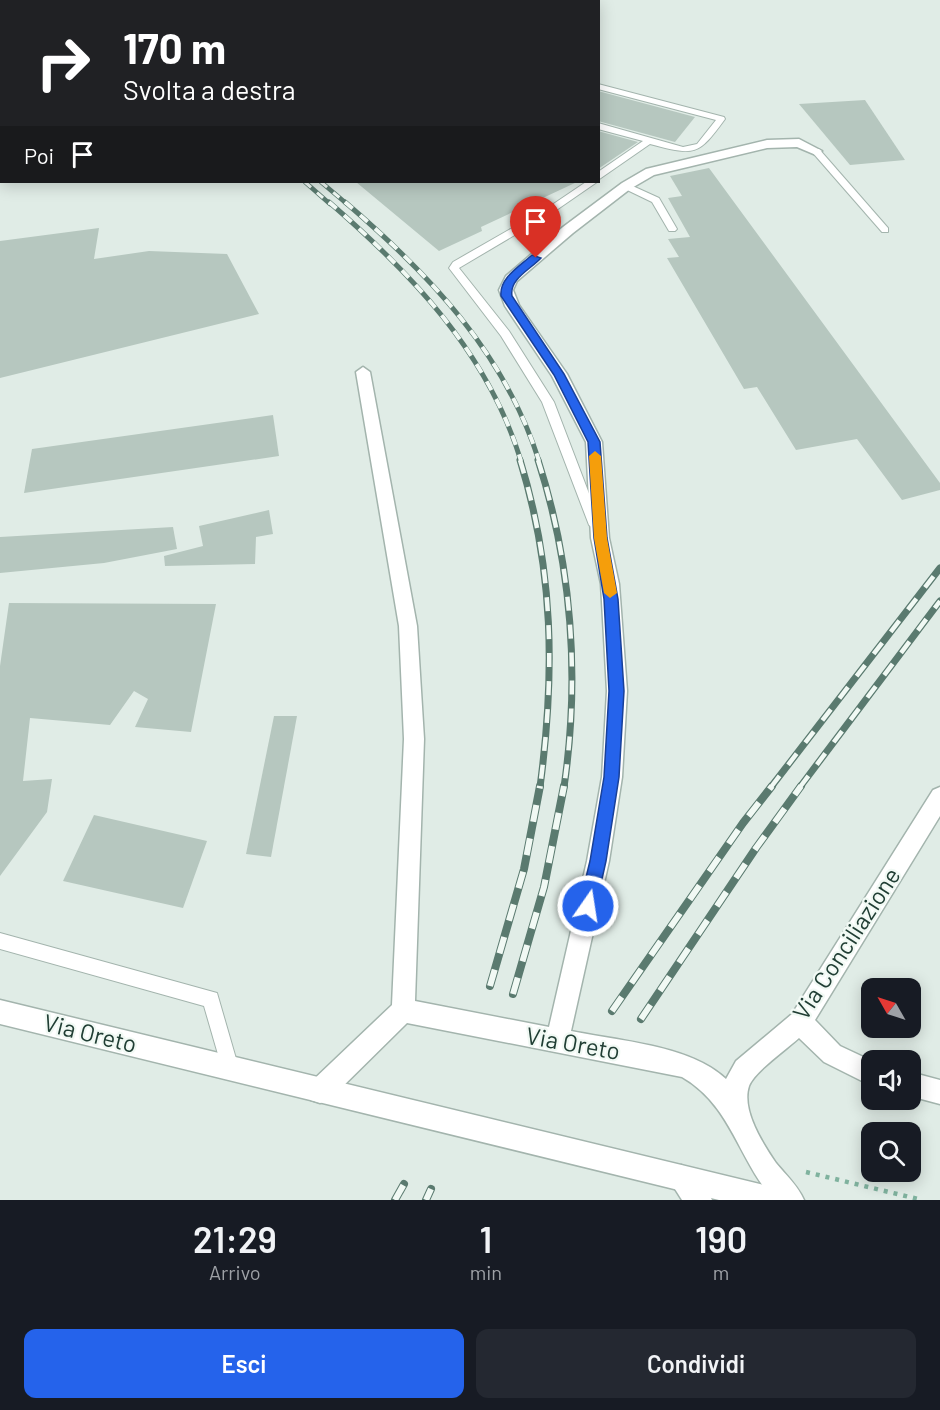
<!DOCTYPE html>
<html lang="it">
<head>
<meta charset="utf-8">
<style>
  body { margin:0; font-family:Barlow,sans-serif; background:#242831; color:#f1f3f6; height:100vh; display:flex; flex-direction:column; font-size:22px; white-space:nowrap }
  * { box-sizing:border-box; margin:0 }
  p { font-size:20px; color:#9ea1a6 }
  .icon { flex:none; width:33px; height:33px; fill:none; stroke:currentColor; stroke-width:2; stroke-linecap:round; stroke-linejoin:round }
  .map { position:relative; height:1200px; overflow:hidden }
  .drawer { display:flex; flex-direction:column; background:#171b24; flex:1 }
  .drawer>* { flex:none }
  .guide { position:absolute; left:0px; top:0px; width:600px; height:183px; box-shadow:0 3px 15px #0003; background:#202124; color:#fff; overflow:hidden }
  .needle { width:39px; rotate:309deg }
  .fabs { position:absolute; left:861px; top:978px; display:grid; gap:12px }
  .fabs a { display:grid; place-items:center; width:60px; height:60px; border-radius:12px; background:#171b24; box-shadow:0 3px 15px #0003; font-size:30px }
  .pin { position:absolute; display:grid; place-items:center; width:51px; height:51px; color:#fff; margin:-62px -26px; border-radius:50% 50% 50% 0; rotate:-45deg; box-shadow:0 0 6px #0007 }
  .pin .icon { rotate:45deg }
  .me { position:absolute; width:66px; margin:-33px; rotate:13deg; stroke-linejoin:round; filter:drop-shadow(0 0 4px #0008) }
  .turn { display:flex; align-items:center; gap:21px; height:126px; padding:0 24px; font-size:27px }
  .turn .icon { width:78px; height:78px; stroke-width:2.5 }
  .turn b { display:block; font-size:42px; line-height:51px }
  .then { display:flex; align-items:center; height:57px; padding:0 24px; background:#0003; gap:12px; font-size:22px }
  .eta { display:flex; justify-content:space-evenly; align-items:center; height:102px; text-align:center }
  .eta b { font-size:36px; font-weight:600; line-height:42px }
  .cta { display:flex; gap:12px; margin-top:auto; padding:12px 24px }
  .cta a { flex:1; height:69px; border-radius:12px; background:#2563eb; color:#fff; font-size:24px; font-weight:600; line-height:69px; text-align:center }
  .cta a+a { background:#242831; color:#f1f3f6 }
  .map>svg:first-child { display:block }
  .building { fill:#b6c7bf }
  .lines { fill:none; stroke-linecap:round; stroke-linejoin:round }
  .service-casing { stroke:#a3b4ad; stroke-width:2 }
  .minor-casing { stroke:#a3b4ad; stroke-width:3 }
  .tertiary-casing { stroke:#a3b4ad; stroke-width:3 }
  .path { stroke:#7fb29e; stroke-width:4.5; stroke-dasharray:4 6; stroke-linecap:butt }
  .service { fill:#fff; fill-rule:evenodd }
  .minor { fill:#fff; fill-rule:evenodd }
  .tertiary { fill:#fff; fill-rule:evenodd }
  .rail-far3-casing { stroke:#5a7a6f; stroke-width:4.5 }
  .rail-far2-casing { stroke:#5a7a6f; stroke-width:5 }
  .rail-far1-casing { stroke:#5a7a6f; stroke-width:7 }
  .rail-casing { stroke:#5a7a6f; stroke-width:8 }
  .rail-far3 { stroke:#f1f9f4; stroke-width:3; stroke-dasharray:8; stroke-linecap:butt }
  .rail-far2 { stroke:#f1f9f4; stroke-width:4; stroke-dasharray:10; stroke-linecap:butt }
  .rail-far1 { stroke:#f1f9f4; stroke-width:4.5; stroke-dasharray:14; stroke-linecap:butt }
  .rail { stroke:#f1f9f4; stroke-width:6; stroke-dasharray:17; stroke-linecap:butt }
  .route { fill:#2563eb; stroke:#184099; stroke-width:1.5 }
  .slow { fill:#f59e0b }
  .labels { text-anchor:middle; stroke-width:4.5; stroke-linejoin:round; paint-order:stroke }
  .near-street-label { font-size:24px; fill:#203e34; stroke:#f1f9f4 }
</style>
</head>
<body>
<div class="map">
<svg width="940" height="1200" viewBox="0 0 940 1200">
  <rect width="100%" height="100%" fill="#e0ece6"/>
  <!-- building -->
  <g class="building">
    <path d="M 598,91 L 695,117 L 675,142 L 598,121 Z"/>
    <path d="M 865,100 L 905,160 L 850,165 L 799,104 Z"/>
    <path d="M 598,131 L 638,142 L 598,169 Z"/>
    <path d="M 709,168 L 940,483 L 940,490 L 902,500 L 857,439 L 796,450 L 757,387 L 744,389 L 667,258 L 679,257 L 668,239 L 690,237 L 668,198 L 682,196 L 670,176 Z"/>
    <path d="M 356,182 L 577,182 L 481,227 L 482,231 L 439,251 Z"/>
    <path d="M 99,228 L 94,259 L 149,251 L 227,254 L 259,314 L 0,378 L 0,241 Z"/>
    <path d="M 273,415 L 279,456 L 24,493 L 32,449 Z"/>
    <path d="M 269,510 L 273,534 L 256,537 L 255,564 L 165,566 L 164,556 L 203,546 L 199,526 Z"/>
    <path d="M 173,527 L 177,549 L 104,563 L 0,573 L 0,537 Z"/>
    <path d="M 9,603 L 216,604 L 191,732 L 135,727 L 148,699 L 134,691 L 110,725 L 30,718 L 23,781 L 52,779 L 47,812 L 0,876 L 0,666 Z"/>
    <path d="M 274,716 L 297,716 L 271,857 L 246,854 Z"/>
    <path d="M 94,815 L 207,841 L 183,908 L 63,881 Z"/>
  </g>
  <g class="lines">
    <defs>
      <g id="service">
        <path d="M 598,84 L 724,117 L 725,119 C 698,156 695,156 650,144 L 598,180 L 598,172 L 643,141 L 598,129 L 598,123 L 683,147 L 697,144 L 716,120 L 598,89 Z"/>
        <path d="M 813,149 L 819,149 L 888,228 L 888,232 L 882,232 L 813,153 Z"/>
        <path d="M 586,182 L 597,182 L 555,211 L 459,268 L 509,331 L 554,402 L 601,525 L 595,530 L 589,525 L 542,402 L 501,336 L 449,268 L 453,262 L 549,207 Z"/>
        <path d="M 626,183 L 659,198 L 677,229 L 675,231 L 669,231 L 652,202 L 623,188 L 621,186 Z"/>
        <path d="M 0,933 L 217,993 L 239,1069 L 236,1075 L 230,1078 L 224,1075 L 204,1006 L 0,949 Z"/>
      </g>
      <g id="minor">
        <path d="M 799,139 L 822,151 L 816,155 L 797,147 L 767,148 L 654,175 L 630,189 L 573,233 L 517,281 L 513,290 L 519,305 L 567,374 L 602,442 L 609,538 L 619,584 L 627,691 L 622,777 L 609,861 L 571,1031 C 619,1041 690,1045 726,1079 L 736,1061 L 792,1014 L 933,790 L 940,787 L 940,816 L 815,1020 L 840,1046 L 872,1061 L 872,1086 L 824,1062 L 799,1038 C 787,1049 754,1072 749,1086 C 741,1110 763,1144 776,1163 C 786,1175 798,1186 804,1200 L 774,1200 C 737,1158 732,1106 682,1077 L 407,1023 L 329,1100 L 320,1103 L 311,1100 L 308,1091 L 311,1082 L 392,1005 L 404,739 L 399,626 L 356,372 L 363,367 L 370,372 L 417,626 L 424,739 L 415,1001 L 549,1027 L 587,861 L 602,777 L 607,691 L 601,584 L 591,538 L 586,442 L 552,376 L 505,306 L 499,290 L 506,276 L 563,227 L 622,183 L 646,169 L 767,140 Z"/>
        <path d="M 910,1072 L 940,1080 L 940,1104 L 910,1096 Z"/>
        <path d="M 681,1165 C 695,1171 706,1186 712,1200 L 682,1200 L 668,1178 L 672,1169 Z"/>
      </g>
      <path id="tertiary" d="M 0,1000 L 772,1187 L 781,1191 L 785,1200 L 719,1200 L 0,1024 Z"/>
    </defs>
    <!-- service casing -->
    <use href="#service" class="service-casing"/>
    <!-- minor casing -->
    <use href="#minor" class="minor-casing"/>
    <!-- tertiary casing -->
    <use href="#tertiary" class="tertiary-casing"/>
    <!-- path -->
    <path class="path" d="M 806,1172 L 922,1200"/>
    <!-- service -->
    <use href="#service" class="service"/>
    <!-- minor -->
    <use href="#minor" class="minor"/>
    <!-- tertiary -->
    <use href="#tertiary" class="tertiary"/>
    <defs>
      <g id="rail-far3">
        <path d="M 95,0 L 97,2"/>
        <path d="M 108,0 L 110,2"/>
        <path d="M 305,182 L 330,204"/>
        <path d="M 321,182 L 347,204"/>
      </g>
      <g id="rail-far2">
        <path d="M 329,202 C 412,274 488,353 521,461"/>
        <path d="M 345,202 C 429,274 505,353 539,461"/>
      </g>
      <g id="rail-far1">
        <path d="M 520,460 C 554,570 555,674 540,787"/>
        <path d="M 538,460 C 572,565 580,678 564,787"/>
        <path d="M 771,787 L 940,568"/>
        <path d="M 800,787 L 940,601"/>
      </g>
      <g id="rail">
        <path d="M 490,986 L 524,869 L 540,786"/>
        <path d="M 513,994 L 544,887 L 564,786"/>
        <path d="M 612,1011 L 743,823 L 772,786"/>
        <path d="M 641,1019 L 756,848 L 801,786"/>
        <path d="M 395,1200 L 404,1184"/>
        <path d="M 426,1200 L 431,1189"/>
      </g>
    </defs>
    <!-- rail-far3 casing -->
    <use href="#rail-far3" class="rail-far3-casing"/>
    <!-- rail-far2 casing -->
    <use href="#rail-far2" class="rail-far2-casing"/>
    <!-- rail-far1 casing -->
    <use href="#rail-far1" class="rail-far1-casing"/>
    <!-- rail casing -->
    <use href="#rail" class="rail-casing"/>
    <!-- rail-far3 -->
    <use href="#rail-far3" class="rail-far3"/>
    <!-- rail-far2 -->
    <use href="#rail-far2" class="rail-far2"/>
    <!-- rail-far1 -->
    <use href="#rail-far1" class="rail-far1"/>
    <!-- rail -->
    <use href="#rail" class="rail"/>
  </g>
  <!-- route -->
  <path class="route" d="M 532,255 L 541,258 C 531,269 509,279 512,296 L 564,374 L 600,442 L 607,538 L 618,599 L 624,691 L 619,777 L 606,861 L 596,906 L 593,912 L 588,915 L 582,912 L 579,906 L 590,861 L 604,777 L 609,691 L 604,599 L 594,538 L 588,442 L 554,375 L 501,296 C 499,278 520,266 532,255 Z"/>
  <!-- slow -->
  <path class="slow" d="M 595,451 L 601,456 L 607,538 L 617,593 L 610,598 L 604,593 L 594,538 L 589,456 Z"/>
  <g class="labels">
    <!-- near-street labels -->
    <g class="near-street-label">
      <text transform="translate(847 944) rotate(-57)" y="8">Via Conciliazione</text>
      <text transform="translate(90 1034) rotate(14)" y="8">Via Oreto</text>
      <text transform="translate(573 1044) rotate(10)" y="8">Via Oreto</text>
    </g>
  </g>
</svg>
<div class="fabs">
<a><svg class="needle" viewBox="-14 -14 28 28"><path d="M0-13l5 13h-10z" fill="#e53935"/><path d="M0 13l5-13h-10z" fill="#9ea1a6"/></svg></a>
<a><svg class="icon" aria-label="sound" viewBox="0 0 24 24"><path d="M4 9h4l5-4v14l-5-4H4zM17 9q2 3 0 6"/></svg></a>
<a><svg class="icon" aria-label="search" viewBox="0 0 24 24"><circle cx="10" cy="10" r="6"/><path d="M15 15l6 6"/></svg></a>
</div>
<div class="pin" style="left:536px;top:258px;background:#d93025"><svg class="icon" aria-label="arrive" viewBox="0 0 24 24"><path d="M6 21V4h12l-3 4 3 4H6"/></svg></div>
<svg class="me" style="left:588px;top:906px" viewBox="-20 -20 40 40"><circle r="17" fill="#2563eb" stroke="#fff" stroke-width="3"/><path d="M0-11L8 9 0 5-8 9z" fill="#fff"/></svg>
<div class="guide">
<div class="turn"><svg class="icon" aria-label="right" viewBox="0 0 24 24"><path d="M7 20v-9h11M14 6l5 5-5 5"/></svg><div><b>170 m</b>Svolta a destra</div></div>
<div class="then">Poi<svg class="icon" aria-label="arrive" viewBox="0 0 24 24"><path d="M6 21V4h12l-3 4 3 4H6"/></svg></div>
</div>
</div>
<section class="drawer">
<div class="eta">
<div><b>21:29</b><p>Arrivo</p></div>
<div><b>1</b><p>min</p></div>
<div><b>190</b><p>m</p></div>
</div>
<div class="cta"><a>Esci</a><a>Condividi</a></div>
</section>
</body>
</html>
